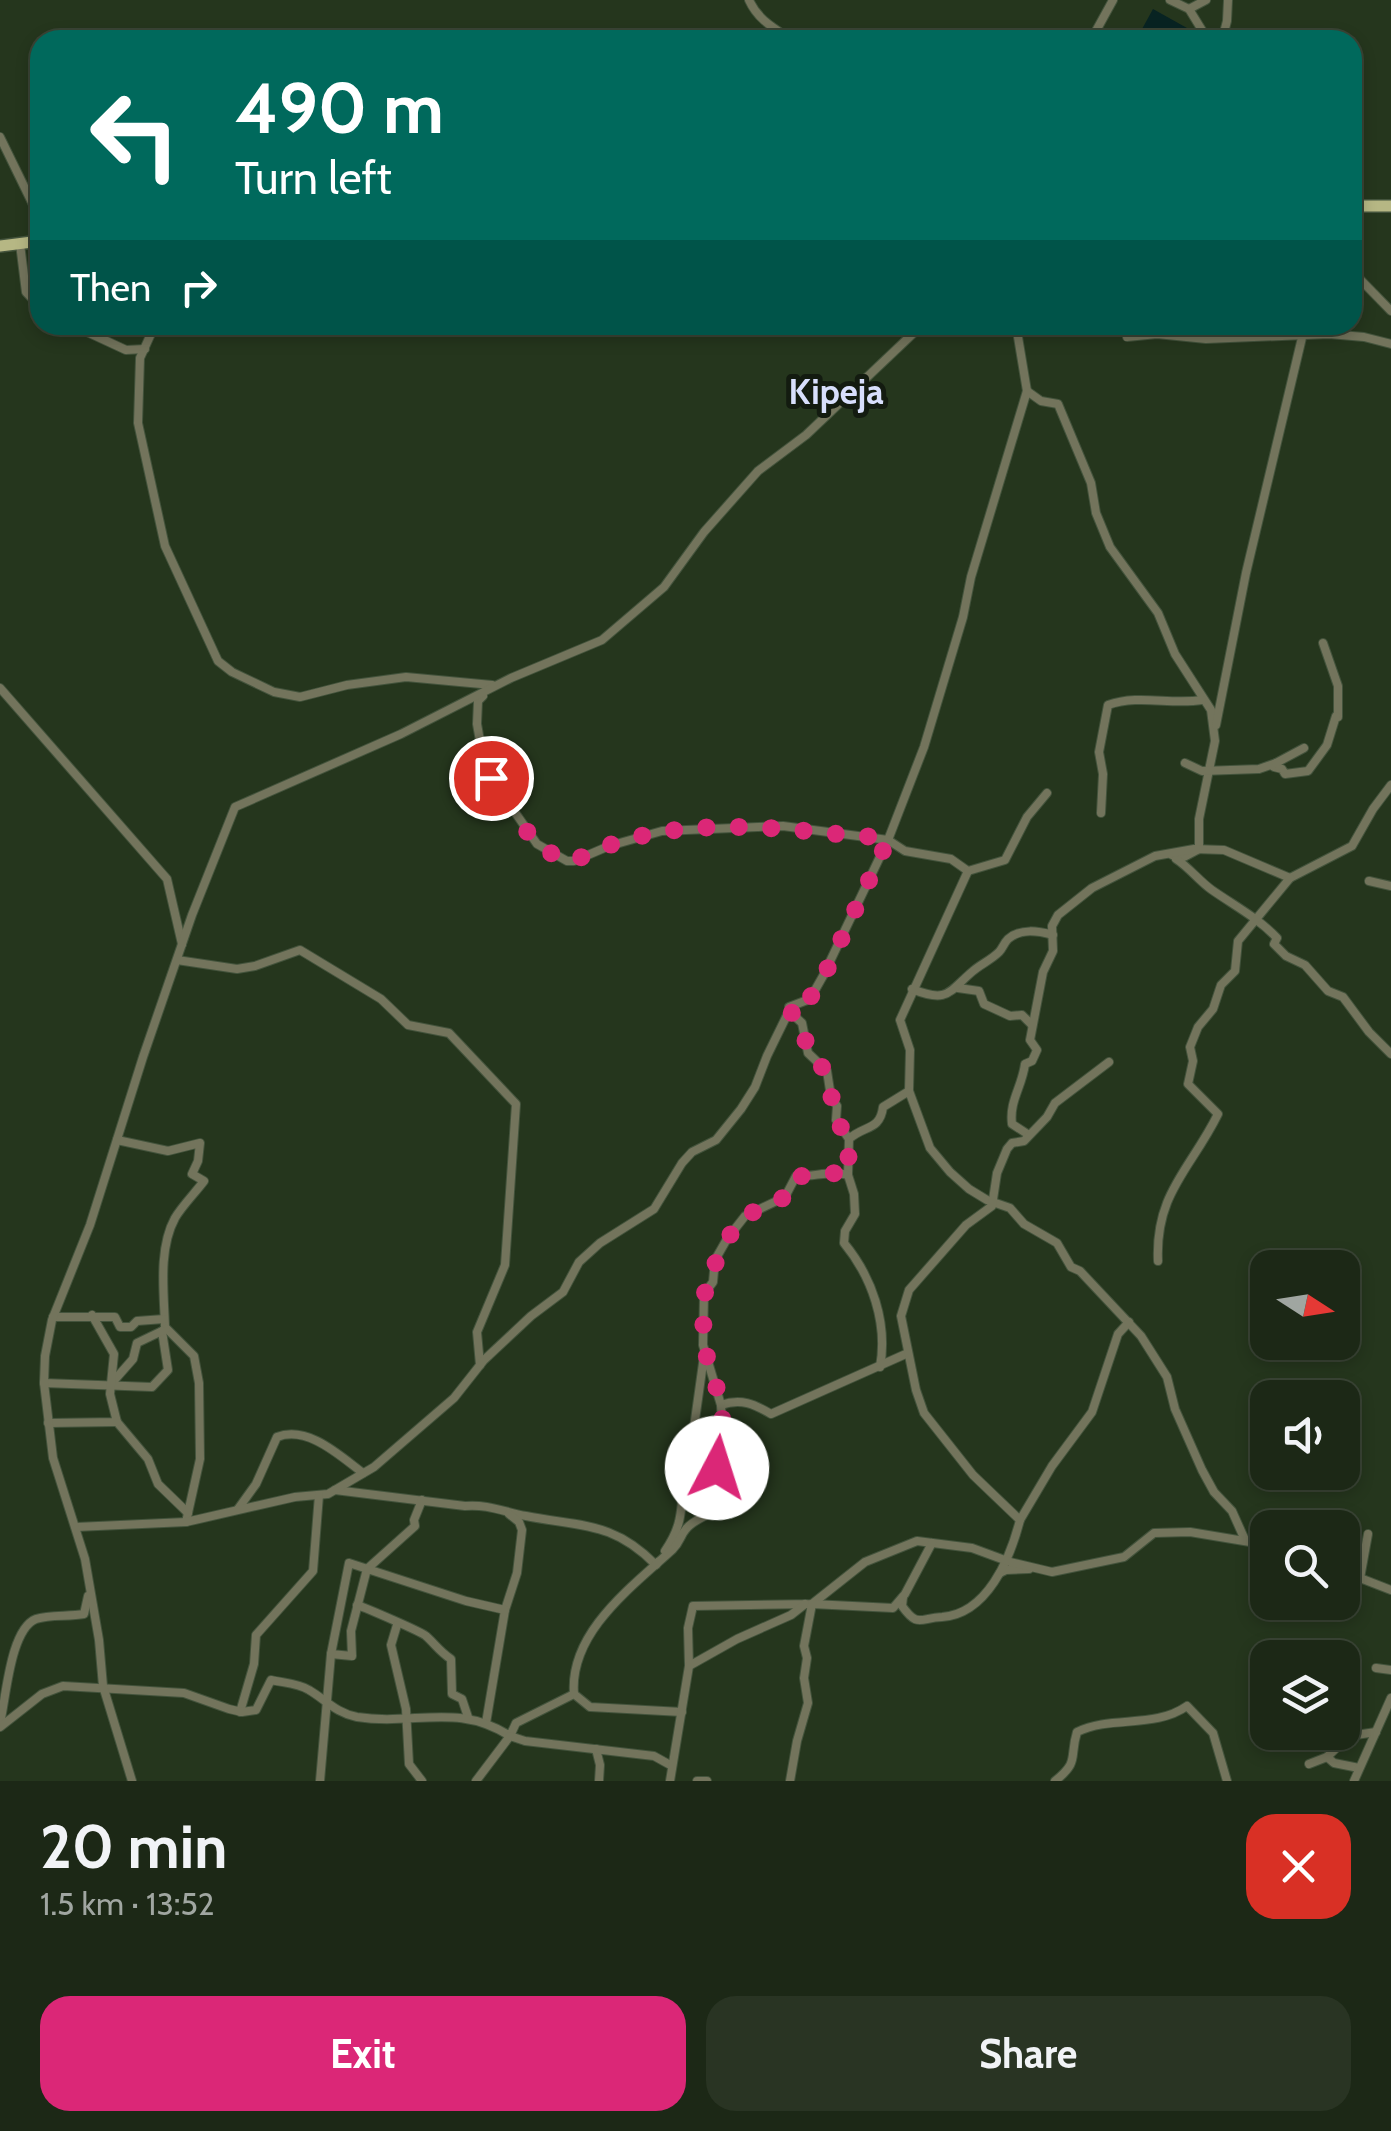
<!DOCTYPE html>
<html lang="en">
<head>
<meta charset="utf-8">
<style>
  body { margin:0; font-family:Cabin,sans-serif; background:#293423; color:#f1f3f6; height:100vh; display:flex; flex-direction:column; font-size:38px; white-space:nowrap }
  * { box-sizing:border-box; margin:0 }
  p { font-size:32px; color:#a0a6a1 }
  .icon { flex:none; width:55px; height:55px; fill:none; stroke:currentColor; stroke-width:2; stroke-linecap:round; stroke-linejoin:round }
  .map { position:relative; height:1781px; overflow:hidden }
  .drawer { display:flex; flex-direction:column; background:#1c2816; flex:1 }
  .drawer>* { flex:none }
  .banner { position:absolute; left:30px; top:30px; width:1332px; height:305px; border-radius:30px; box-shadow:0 5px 15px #0003,0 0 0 2px #3a4435; background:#00695c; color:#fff; overflow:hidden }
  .needle { width:65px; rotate:102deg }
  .fabs { position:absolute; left:1250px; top:1250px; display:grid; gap:20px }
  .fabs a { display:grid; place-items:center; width:110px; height:110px; border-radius:20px; background:#1c2816; box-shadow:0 5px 15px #0003,0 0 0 2px #3a4435; font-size:50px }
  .pin { position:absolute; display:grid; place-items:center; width:85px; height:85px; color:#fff; margin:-42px; border:5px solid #fff; border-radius:50%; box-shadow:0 2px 10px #0007 }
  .me { position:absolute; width:110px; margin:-55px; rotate:5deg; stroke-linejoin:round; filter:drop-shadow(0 0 8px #0008) }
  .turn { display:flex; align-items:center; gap:35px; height:210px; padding:0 40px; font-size:45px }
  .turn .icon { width:130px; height:130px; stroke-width:2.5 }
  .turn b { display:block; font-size:70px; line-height:85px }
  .then { display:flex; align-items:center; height:95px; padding:0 40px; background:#0003; gap:20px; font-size:38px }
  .round { display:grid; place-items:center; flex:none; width:105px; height:105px; border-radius:30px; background:#293423 }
  .overview { display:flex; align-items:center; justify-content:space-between; height:170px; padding:0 40px }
  h1 { font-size:60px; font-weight:800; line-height:75px }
  .cta { display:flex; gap:20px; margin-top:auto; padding:20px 40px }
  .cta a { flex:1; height:115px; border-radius:30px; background:#db2777; color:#fff; font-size:40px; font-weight:800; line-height:115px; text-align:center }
  .cta a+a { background:#293423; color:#f1f3f6 }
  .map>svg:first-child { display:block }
  .water { fill:#082322 }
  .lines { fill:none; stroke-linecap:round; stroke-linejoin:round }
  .minor-casing { stroke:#43533c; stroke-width:10 }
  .major-casing { stroke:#43533c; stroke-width:14 }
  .minor { stroke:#73745c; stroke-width:8 }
  .major { stroke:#b6b784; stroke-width:11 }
  .route { stroke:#db2777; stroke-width:18; stroke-dasharray:0 32.4 }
  .labels { text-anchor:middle; stroke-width:10; stroke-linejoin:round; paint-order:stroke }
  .quarter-label { font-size:35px; font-weight:bold; fill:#d8dffc; stroke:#131b10 }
</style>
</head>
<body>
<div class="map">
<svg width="1391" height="1781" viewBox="0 0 1391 1781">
  <rect width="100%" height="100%" fill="#25361d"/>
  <!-- water -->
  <path class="water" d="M 1153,9 L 1187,28 L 1181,40 L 1136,40 Z"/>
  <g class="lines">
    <defs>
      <g id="minor">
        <path d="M 749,0 C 758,20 774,28 792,40"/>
        <path d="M 1170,0 L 1189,9 L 1208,40"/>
        <path d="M 1189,9 L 1206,0"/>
        <path d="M 851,40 L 906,34 L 966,40"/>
        <path d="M 1091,40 L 1113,0"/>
        <path d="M 1222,40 L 1227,21 L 1228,0"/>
        <path d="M 0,137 L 40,219"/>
        <path d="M 20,244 L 26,292 L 40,307"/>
        <path d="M 1352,271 L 1391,311"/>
        <path d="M 72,325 L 126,350 L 145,349"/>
        <path d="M 155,325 L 140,358 L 138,423 L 165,546 L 218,661 L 232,672 L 274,692 L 300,697 L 347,685 L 406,677 L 492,685"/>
        <path d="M 1127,337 L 1157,334 L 1206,339 L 1329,334 L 1364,337 L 1391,344"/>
        <path d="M 1027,391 L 1041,401 L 1058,404 L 1091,483 L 1096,513 L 1110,547 L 1158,613 L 1175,654 L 1211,710 L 1215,741 L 1199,819 L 1199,849 L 1184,857 L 1172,855"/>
        <path d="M 1323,643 L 1338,686 L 1338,717"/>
        <path d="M 0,688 L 167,879 L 182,944"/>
        <path d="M 483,696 L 478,701 L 477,724 L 485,769 L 537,844 L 567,861 L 574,861 L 609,846 L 662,831 L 783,826 L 888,840 L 905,851 L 951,859 L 968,871 L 1005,860 L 1027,817 L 1047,793"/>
        <path d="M 1216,725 L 1246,573 L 1305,325"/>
        <path d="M 1185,763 L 1202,771 L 1259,769 L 1276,763 L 1274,767 L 1282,769 L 1285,774 L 1308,771 L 1327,745 L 1336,716"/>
        <path d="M 1276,763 L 1304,748"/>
        <path d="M 1101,813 L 1103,774 L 1099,752 L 1108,705 C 1139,694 1170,705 1202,700"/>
        <path d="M 1176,859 C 1190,868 1199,881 1212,890 C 1235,906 1258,918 1277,938 L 1274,944 L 1286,956 L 1305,965 L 1328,991 L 1343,997 L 1369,1032 L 1391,1054"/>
        <path d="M 968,871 L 900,1020 L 910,1050 L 909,1091 L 930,1148 L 950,1172 L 969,1189 L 987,1200 L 1010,1208 L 1024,1224 L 1057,1243 L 1071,1267 L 1080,1271 L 1141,1336 L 1167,1377 L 1175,1409 L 1202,1470 L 1214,1492 L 1232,1511 L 1245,1540"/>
        <path d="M 1369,881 L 1391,886"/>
        <path d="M 177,960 L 237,969 L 255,966 L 300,950 L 381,999 L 408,1025 L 449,1033 L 516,1104 L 505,1265 L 477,1332 L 480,1365"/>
        <path d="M 958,988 L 979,991 L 984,1004 L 1010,1016 L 1022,1015 L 1032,1025"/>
        <path d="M 912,989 C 949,1004 949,991 973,971 C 981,964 991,960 999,952 C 1002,949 1004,943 1008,939 C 1021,928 1038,931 1053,935"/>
        <path d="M 1029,1135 L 1012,1124 C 1009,1101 1022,1087 1025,1064 L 1032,1061 L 1037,1050 L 1030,1040 L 1043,972 L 1053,951 L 1052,926 L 1058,915 L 1092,888 L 1155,856 L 1194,849 L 1224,850 L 1290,878 L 1352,846 L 1373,809 L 1391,785"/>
        <path d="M 849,1139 C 864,1125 880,1131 883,1107 L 909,1091"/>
        <path d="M 117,1140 L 168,1151 L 200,1143 L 198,1161 L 192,1174 L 204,1181 C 195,1193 182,1206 175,1218 C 158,1249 164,1293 165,1327 L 194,1356 L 199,1383 L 200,1459 L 186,1522"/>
        <path d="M 1158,1261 C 1155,1193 1191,1169 1218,1114 L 1188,1084 L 1193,1061 L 1190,1047 L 1198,1027 L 1213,1009 L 1221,985 L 1235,971 L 1238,941 L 1290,878"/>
        <path d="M 53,1317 L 115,1317 L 120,1327 L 131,1327 L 137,1321 L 164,1319"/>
        <path d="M 880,1367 C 888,1323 872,1277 844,1243 L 845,1231 L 855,1214 L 854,1194 L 848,1175 L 849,1139 L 836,1120 L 837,1106 L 831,1097 L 827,1071 L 808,1053 L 802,1023 L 789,1011 L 789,1007 L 810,999 L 823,976 L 888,840 L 924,747 L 963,617 L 971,577 L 1027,391 L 1016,325"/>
        <path d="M 44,1383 L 152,1387 L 168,1370 L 162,1331 L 166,1329"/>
        <path d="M 111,1384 L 133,1359 L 137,1343 L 162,1331"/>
        <path d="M 721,1405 C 741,1398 754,1404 771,1414 L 908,1353"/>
        <path d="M 117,1422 L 148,1459 L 158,1484 L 188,1513"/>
        <path d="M 48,1423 L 117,1422 L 110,1394 L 114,1354 L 92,1315"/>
        <path d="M 335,1490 L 465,1506 C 488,1504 504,1512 526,1516 C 581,1527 613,1521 656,1565 L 658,1562"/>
        <path d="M 238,1509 L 256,1484 L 277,1437 C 308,1425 340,1456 363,1473"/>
        <path d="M 1020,1520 L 1052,1466 L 1092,1412 L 1118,1334 L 1129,1322"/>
        <path d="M 76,1527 L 186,1522 L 295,1497 L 328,1494 L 374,1467 L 454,1398 L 484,1360 L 531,1316 L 563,1292 L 579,1262 L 600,1243 L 654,1209 L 682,1163 L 692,1152 L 716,1140 L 741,1109 L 755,1087 L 767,1056 L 789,1011"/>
        <path d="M 665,1551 C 688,1517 677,1505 688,1470 L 704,1356"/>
        <path d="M 1342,1571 L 1391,1590"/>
        <path d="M 1000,1573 L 1006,1570 L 1029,1569"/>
        <path d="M 1360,1578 L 1368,1534"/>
        <path d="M 903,1597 L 902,1606 C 918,1628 919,1618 942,1617 C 987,1614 1010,1559 1020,1520 L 973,1475 L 924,1413 L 916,1390 L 901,1316 L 909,1290 L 966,1225 L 992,1206 L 997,1173 L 1007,1149 L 1012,1143 L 1024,1141 L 1047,1117 L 1055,1103 L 1109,1062"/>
        <path d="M 357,1605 C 366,1608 422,1632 426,1636 C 435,1644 440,1652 451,1659 L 452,1694 L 462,1699 L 468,1717"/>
        <path d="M 397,1625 L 391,1645 L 406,1709 L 409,1764 L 422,1781"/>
        <path d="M 331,1654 L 352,1656 L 351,1631 L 367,1569 L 415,1526 L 414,1520 L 422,1500"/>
        <path d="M 689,1666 L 688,1628 L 693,1606 L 812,1604 L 865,1562 L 917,1541 L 972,1548 L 1010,1562 L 1052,1572 L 1124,1557 L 1154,1533 L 1190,1532 L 1268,1545"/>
        <path d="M 1376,1668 L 1391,1670"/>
        <path d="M 574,1694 C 569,1632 633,1586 673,1549 C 680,1542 680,1536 686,1529 C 692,1521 704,1517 712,1512 L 717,1467 L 723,1448 L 721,1405 L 703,1345 L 704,1294 L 713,1282 L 715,1260 L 727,1239 L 745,1216 L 785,1197 L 796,1176 C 814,1177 831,1170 848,1175"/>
        <path d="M 240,1712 L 254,1664 L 256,1635 L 313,1571 L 319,1495"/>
        <path d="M 0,1723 C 6,1699 10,1629 36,1619 C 50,1614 69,1617 84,1614 L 88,1596"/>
        <path d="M 486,1723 L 505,1610 L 517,1573 L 522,1530 L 519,1522 L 509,1514"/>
        <path d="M 0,1727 L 42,1694 L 63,1686 L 184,1693 L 229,1709 L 242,1712 L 256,1710 L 271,1680 C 284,1683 298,1683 309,1690 C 326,1700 336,1713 357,1717 C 414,1726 457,1702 510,1736 L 516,1723 L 574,1694 L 590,1707 L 682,1712"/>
        <path d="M 596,1749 L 600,1765 L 599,1781"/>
        <path d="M 1327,1757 L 1349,1736 L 1376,1732"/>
        <path d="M 1309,1764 L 1327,1757 L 1334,1763 L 1359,1768"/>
        <path d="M 132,1781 L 103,1686 L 99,1640 L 85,1559 L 53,1458 L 44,1383 L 45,1356 L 52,1320 L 90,1225 L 143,1057 L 192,915 L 235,807 L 401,734 L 511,678 L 602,640 L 664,587 L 704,532 L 758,471 L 806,435 L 922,325"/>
        <path d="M 320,1781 L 331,1654 L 349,1563 L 466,1601 L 505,1610"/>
        <path d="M 476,1781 L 510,1736 L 525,1741 L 654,1756 L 672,1766"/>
        <path d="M 670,1781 L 689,1666 L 737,1639 L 791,1615 L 805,1604"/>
        <path d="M 697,1781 L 707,1781"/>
        <path d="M 790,1781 L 797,1741 L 808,1703 L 804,1678 L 807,1658 L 804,1646 L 812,1604 L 893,1608 L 905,1594 L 932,1543"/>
        <path d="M 1055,1781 C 1080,1761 1069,1758 1077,1732 C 1112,1715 1154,1729 1187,1706 L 1213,1733 L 1227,1781"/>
        <path d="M 1354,1781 L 1391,1698"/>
      </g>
      <g id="major">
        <path d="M 1352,206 L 1391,206"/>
        <path d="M 0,246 L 40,241"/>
      </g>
    </defs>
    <!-- minor casing -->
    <use href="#minor" class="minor-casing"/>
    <!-- major casing -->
    <use href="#major" class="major-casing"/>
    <!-- minor -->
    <use href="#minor" class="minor"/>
    <!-- major -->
    <use href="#major" class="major"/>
  </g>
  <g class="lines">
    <!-- route -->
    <path class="route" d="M 491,778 C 513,808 532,856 574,861 C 651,819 743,824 826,833 C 847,835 868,835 888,840 L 824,976 L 810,998 L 789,1006 L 790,1011 L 802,1023 L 808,1053 L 826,1071 L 831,1096 L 836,1106 L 836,1120 L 849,1139 L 848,1175 C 830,1170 814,1177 796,1176 L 785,1197 L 745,1216 L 727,1239 L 716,1260 L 713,1282 L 704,1294 L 703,1344 L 722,1405 L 723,1448 L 717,1468"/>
  </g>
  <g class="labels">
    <!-- quarter labels -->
    <g class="quarter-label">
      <text x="836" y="404">Kipeja</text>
    </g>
  </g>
</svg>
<div class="fabs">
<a><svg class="needle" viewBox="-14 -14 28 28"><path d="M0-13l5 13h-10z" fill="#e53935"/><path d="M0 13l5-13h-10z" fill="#a0a6a1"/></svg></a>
<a><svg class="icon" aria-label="sound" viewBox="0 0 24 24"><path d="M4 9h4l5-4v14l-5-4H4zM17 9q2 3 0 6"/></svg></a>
<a><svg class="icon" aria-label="search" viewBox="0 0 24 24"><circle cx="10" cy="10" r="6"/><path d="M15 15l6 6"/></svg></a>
<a><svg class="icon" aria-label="layers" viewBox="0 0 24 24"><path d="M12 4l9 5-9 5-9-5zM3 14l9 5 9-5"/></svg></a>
</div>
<div class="pin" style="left:491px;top:778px;background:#d93025"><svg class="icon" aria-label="arrive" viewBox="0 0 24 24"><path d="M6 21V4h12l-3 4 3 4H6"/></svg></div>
<svg class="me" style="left:717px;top:1468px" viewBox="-20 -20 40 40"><circle r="19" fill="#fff"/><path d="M0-13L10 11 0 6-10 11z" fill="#db2777"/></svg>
<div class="banner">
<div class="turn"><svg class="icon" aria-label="left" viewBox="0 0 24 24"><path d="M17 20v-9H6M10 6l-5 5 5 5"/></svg><div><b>490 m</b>Turn left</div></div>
<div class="then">Then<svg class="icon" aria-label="right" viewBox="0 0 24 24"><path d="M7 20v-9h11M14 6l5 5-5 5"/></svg></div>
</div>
</div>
<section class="drawer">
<div class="overview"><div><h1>20 min</h1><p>1.5 km · 13:52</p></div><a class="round" style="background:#d93025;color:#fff"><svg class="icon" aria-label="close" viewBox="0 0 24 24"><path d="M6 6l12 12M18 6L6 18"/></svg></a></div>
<div class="cta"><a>Exit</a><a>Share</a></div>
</section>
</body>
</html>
